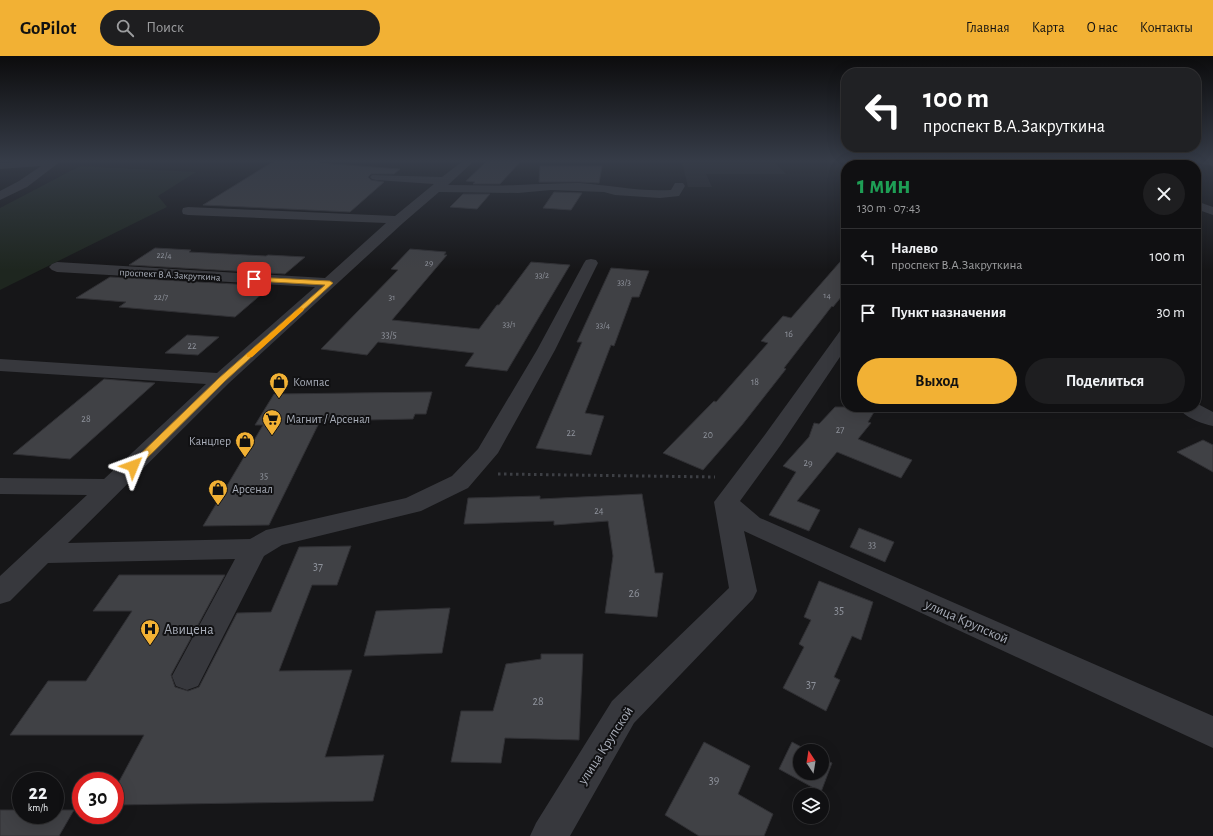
<!DOCTYPE html>
<html lang="ru">
<head>
<meta charset="utf-8">
<style>
  body { margin:0; font-family:"Alegreya Sans",sans-serif; background:#1e1e20; color:#f1f3f6; height:100vh; display:flex; flex-direction:column; font-size:15px; white-space:nowrap }
  * { box-sizing:border-box; margin:0 }
  p { font-size:13px; color:#9c9d9f }
  .icon { flex:none; width:22px; height:22px; fill:none; stroke:currentColor; stroke-width:2; stroke-linecap:round; stroke-linejoin:round }
  .map { position:relative; flex:1; overflow:hidden }
  .sheet { position:absolute; left:841px; top:104px; width:360px; height:252px; display:flex; flex-direction:column; background:#101012; border-radius:16px; box-shadow:0 4px 16px #0002,0 0 0 1px #303032 }
  .sheet>* { flex:none }
  .hud { position:absolute; left:841px; top:12px; width:360px; height:84px; border-radius:16px; box-shadow:0 4px 16px #0002,0 0 0 1px #303032; background:#202124; color:#fff; overflow:hidden }
  .needle { width:26px; rotate:348deg }
  .buttons { position:absolute; left:793px; top:688px; display:grid; gap:8px }
  .buttons a { display:grid; place-items:center; width:36px; height:36px; border-radius:50%; background:#101012; box-shadow:0 4px 16px #0002,0 0 0 1px #303032; font-size:20px }
  .speed { position:absolute; left:12px; top:716px; display:flex; gap:8px; font-size:20px; font-weight:700; text-align:center }
  .speed>* { display:grid; place-content:center; width:52px; height:52px; border-radius:50%; background:#101012; box-shadow:0 4px 16px #0002,0 0 0 1px #303032; line-height:1 }
  .speed small { font-size:10px; font-weight:400 }
  .speed .limit { border:6px solid #d22; background:#fff; color:#111 }
  .pin { position:absolute; display:grid; place-items:center; width:34px; height:34px; color:#fff; margin:-17px; border-radius:8px; box-shadow:0 2px 6px #0006 }
  .me { position:absolute; width:44px; margin:-22px; rotate:46deg; stroke-linejoin:round; filter:drop-shadow(0 0 3px #0008) }
  .turn { display:flex; align-items:center; gap:14px; height:84px; padding:0 16px; font-size:18px }
  .turn .icon { width:52px; height:52px; stroke-width:2.5 }
  .turn b { display:block; font-size:28px; line-height:34px }
  .round { display:grid; place-items:center; flex:none; width:42px; height:42px; border-radius:21px; background:#1e1e20 }
  .headline { display:flex; align-items:center; justify-content:space-between; height:68px; padding:0 16px }
  h1 { font-size:24px; font-weight:700; line-height:30px; color:#1e9e55 }
  .button { display:flex; gap:8px; margin-top:auto; padding:8px 16px }
  .button a { flex:1; height:46px; border-radius:24px; background:#f2b134; color:#111; font-size:16px; font-weight:700; line-height:46px; text-align:center }
  .button a+a { background:#1e1e20; color:#f1f3f6 }
  ul { padding:0; list-style:none }
  li { display:flex; align-items:center; gap:12px; height:56px; padding:0 16px; border-top:1px solid #303032 }
  li div { flex:1 }
  li b { display:block; font-size:15px }
  li em { font-style:normal }
  header { display:flex; align-items:center; gap:24px; box-sizing:border-box; height:56px; padding:0 20px; background:#f2b134; color:#111 }
  header strong { font-size:19px }
  nav { display:flex; gap:22px; margin-inline-start:auto; font-size:14px }
  .search { width:280px; height:36px; background:#1e1e20; display:flex; align-items:center; gap:10px; box-sizing:border-box; padding:0 14px; border-radius:22px; color:#9c9d9f; font-size:15px }
  .map>svg:first-child { display:block }
  .built { fill:#222225 }
  .green { fill:#1e261f }
  .building { fill:#404145; stroke:#303034 }
  .lines { fill:none; stroke-linecap:round; stroke-linejoin:round }
  .path-far1 { stroke:#3d3f44; stroke-width:1.5; stroke-dasharray:1 1.5; stroke-linecap:butt }
  .path { stroke:#3d3f44; stroke-width:3; stroke-dasharray:2.5 3.5; stroke-linecap:butt }
  .minor { fill:#37383d; fill-rule:evenodd }
  .route { fill:#f2b134; stroke:#9d7322 }
  .slow { fill:#f59e0b }
  .labels { text-anchor:middle; stroke-width:4; stroke-linejoin:round; paint-order:stroke }
  .far-number-label { font-size:9px; fill:#8e929b }
  .far-street-label { font-size:10px; fill:#a8adb8; stroke:#111113 }
  .number-label { font-size:10px; fill:#8e929b }
  .poi-label { font-size:12px; fill:#a8adb8; stroke:#111113; text-anchor:start }
  .near-number-label { font-size:12px; fill:#8e929b }
  .near-street-label { font-size:14px; fill:#a8adb8; stroke:#111113 }
  .near-poi-label { font-size:14px; fill:#a8adb8; stroke:#111113; text-anchor:start }
</style>
</head>
<body>
<header>
<strong>GoPilot</strong>
<div class="search"><svg class="icon" aria-label="search" viewBox="0 0 24 24"><circle cx="10" cy="10" r="6"/><path d="M15 15l6 6"/></svg>Поиск</div>
<nav><a>Главная</a><a>Карта</a><a>О нас</a><a>Контакты</a></nav>
</header>
<div class="map">
<svg width="1213" height="780" viewBox="0 0 1213 780">
  <rect width="100%" height="100%" fill="#161618"/>
  <!-- built -->
  <path class="built" d="M 559,105 L 773,105 L 786,118 L 706,118 L 712,131 L 688,131 L 682,106 Z"/>
  <!-- green -->
  <path class="green" d="M 80,110 L 196,116 L 158,140 L 167,151 L 0,234 L 0,152 Z"/>
  <!-- building -->
  <g class="building">
    <path d="M 274,105 L 322,105 L 319,107 L 400,113 L 394,118 L 371,118 L 368,121 L 371,124 L 384,126 L 350,156 L 203,149 Z"/>
    <path d="M 487,105 L 521,105 L 500,128 L 473,128 L 475,126 L 466,125 Z"/>
    <path d="M 540,110 L 602,110 L 599,127 L 579,126 L 539,126 Z"/>
    <path d="M 554,136 L 582,137 L 571,154 L 543,152 Z"/>
    <path d="M 463,138 L 490,138 L 477,153 L 450,151 Z"/>
    <path d="M 155,192 L 191,194 L 189,196 L 266,200 L 268,199 L 305,201 L 285,218 L 129,209 Z"/>
    <path d="M 410,193 L 446,196 L 444,199 L 447,199 L 392,264 L 479,273 L 497,249 L 499,249 L 531,206 L 570,209 L 507,315 L 465,310 L 474,297 L 378,286 L 367,299 L 321,293 L 398,214 L 391,213 Z"/>
    <path d="M 846,199 L 846,235 L 833,251 L 832,250 L 784,312 L 786,313 L 742,369 L 703,414 L 663,397 L 714,345 L 716,346 L 768,287 L 761,285 L 783,260 L 791,262 Z"/>
    <path d="M 611,212 L 649,215 L 639,241 L 632,241 L 614,290 L 611,289 L 585,357 L 604,360 L 591,399 L 536,392 L 582,286 L 577,286 Z"/>
    <path d="M 110,221 L 271,230 L 235,261 L 119,251 L 126,246 L 76,242 Z"/>
    <path d="M 187,279 L 219,281 L 198,299 L 165,297 Z"/>
    <path d="M 104,323 L 155,327 L 70,403 L 13,398 Z"/>
    <path d="M 432,336 L 426,358 L 415,358 L 413,363 L 320,365 L 269,469 L 203,470 L 263,369 L 255,369 L 274,338 Z"/>
    <path d="M 835,351 L 877,351 L 868,366 L 871,367 L 858,383 L 912,404 L 901,422 L 837,396 L 797,445 L 820,454 L 809,475 L 769,459 L 796,416 L 783,410 L 809,381 L 814,367 L 819,368 Z"/>
    <path d="M 1203,384 L 1213,389 L 1213,416 L 1177,396 Z"/>
    <path d="M 642,438 L 655,517 L 663,517 L 657,561 L 605,557 L 613,500 L 608,465 L 554,469 L 554,465 L 464,468 L 468,442 L 540,440 L 540,443 Z"/>
    <path d="M 859,472 L 894,486 L 885,506 L 850,491 Z"/>
    <path d="M 351,490 L 337,529 L 312,529 L 279,615 L 352,614 L 325,701 L 384,699 L 373,745 L 115,749 L 115,733 L 144,679 L 10,679 L 48,625 L 86,625 L 132,555 L 93,555 L 119,519 L 225,519 L 171,619 L 175,631 L 188,635 L 199,631 L 237,557 L 271,556 L 299,491 Z"/>
    <path d="M 819,525 L 873,546 L 861,584 L 852,580 L 834,621 L 840,624 L 826,655 L 783,632 L 804,591 L 799,588 L 811,564 L 804,561 Z"/>
    <path d="M 450,552 L 442,597 L 364,600 L 376,555 Z"/>
    <path d="M 541,598 L 583,598 L 579,684 L 505,682 L 501,707 L 451,706 L 461,655 L 493,655 L 506,608 L 541,603 Z"/>
    <path d="M 704,686 L 750,710 L 738,738 L 773,758 L 764,780 L 699,780 L 665,759 Z"/>
    <path d="M 792,686 L 809,695 L 800,695 L 800,717 L 822,717 L 822,702 L 832,707 L 821,736 L 779,713 Z"/>
    <path d="M 0,754 L 21,754 L 21,759 L 55,759 L 55,754 L 74,754 L 59,780 L 0,780 Z"/>
  </g>
  <g class="lines">
    <!-- path-far1 -->
    <path class="path-far1" d="M 1177,105 L 1184,107"/>
    <!-- path -->
    <path class="path" d="M 498,418 L 715,421"/>
    <!-- minor -->
    <g class="minor">
      <path d="M 29,105 L 61,105 L 27,131 L 0,144 L 0,135 L 19,125 L 41,110 L 0,113 L 0,107 Z"/>
      <path d="M 463,105 L 474,105 L 448,129 C 471,129 495,130 518,129 C 539,128 558,127 579,127 C 610,129 640,136 671,134 L 675,127 L 683,127 L 685,130 L 679,140 L 660,142 L 615,139 L 604,136 L 551,134 L 518,137 L 439,136 L 403,167 L 229,327 L 68,487 L 250,483 L 266,474 L 275,472 L 406,442 L 452,420 L 478,393 L 537,294 L 584,207 L 586,204 L 591,203 L 596,204 L 598,207 L 555,294 L 498,397 L 468,432 L 421,455 L 282,489 L 264,500 L 198,630 L 187,634 L 176,630 L 172,620 L 235,503 L 48,507 L 10,545 L 0,548 L 0,520 L 87,439 L 0,438 L 0,422 L 104,423 L 206,328 L 0,315 L 0,303 L 217,317 L 315,231 L 57,216 L 52,214 L 49,211 L 52,208 L 57,206 L 325,222 L 386,167 L 188,159 L 183,158 L 182,155 L 183,152 L 188,151 L 395,160 L 434,128 L 376,124 L 372,123 L 370,121 L 372,119 L 442,121 Z"/>
      <path d="M 882,105 L 893,105 L 898,109 L 885,109 Z"/>
      <path d="M 1069,105 C 1076,104 1086,103 1092,109 L 1075,109 Z"/>
      <path d="M 1197,105 L 1213,105 L 1213,110 L 1198,107 Z"/>
      <path d="M 1196,145 L 1213,151 L 1213,159 L 1196,153 Z"/>
      <path d="M 846,274 L 846,292 L 780,390 L 740,445 L 760,462 L 1213,660 L 1213,692 L 744,475 L 757,535 L 753,543 L 634,667 L 570,780 L 530,780 L 536,767 L 612,645 L 729,532 L 714,446 L 764,380 L 840,275 Z"/>
      <path d="M 1196,347 L 1213,356 L 1213,370 C 1202,368 1184,361 1178,351 L 1196,351 Z"/>
    </g>
  </g>
  <!-- sky -->
  <linearGradient id="sky" x2="0" y2="1"><stop stop-color="#0c0c0d"/><stop offset="0.49" stop-color="#363c48"/><stop offset="1" stop-color="#363c48" stop-opacity="0"/></linearGradient>
  <rect width="1213" height="214" fill="url(#sky)"/>
  <!-- route -->
  <path class="route" d="M 252,221 L 330,225 L 333,227 L 225,325 L 137,412 L 130,412 L 129,410 L 130,408 L 219,322 L 325,229 L 254,225 L 251,223 Z"/>
  <!-- slow -->
  <path class="slow" d="M 301,251 L 304,253 L 303,255 L 252,301 L 247,301 L 247,298 Z"/>
  <!-- icons -->
  <defs>
    <symbol id="shop-pin" viewBox="-11 -11 22 30"><path d="M0 17L-7.5 6A9.5 9.5 0 1 1 7.5 6Z" fill="#f2b134" stroke="#111113"/><path d="M-5-2.5h2.3a2.7 3.5 0 0 1 5.4 0H5L5.5 6h-11ZM-1.5-2.5h3a1.5 2.3 0 0 0-3 0Z" fill="#111"/></symbol>
    <symbol id="supermarket-pin" viewBox="-11 -11 22 30"><path d="M0 17L-7.5 6A9.5 9.5 0 1 1 7.5 6Z" fill="#f2b134" stroke="#111113"/><path d="M-6-5.5h2.5l.6 2H6L4.5 2H-2.5L-4.4-4H-6ZM-1.5 3.2a1.3 1.3 0 1 0 .1 0ZM3 3.2a1.3 1.3 0 1 0 .1 0Z" fill="#111"/></symbol>
    <symbol id="hospital-pin" viewBox="-11 -11 22 30"><path d="M0 17L-7.5 6A9.5 9.5 0 1 1 7.5 6Z" fill="#f2b134" stroke="#111113"/><path d="M-5-5h3v3.5h4V-5h3V5h-3V1.5h-4V5h-3Z" fill="#111"/></symbol>
  </defs>
  <g fill-rule="evenodd">
    <use href="#shop-pin" x="268" y="315" width="22" height="30"/>
    <use href="#supermarket-pin" x="261" y="352" width="22" height="30"/>
    <use href="#shop-pin" x="234" y="374" width="22" height="30"/>
    <use href="#shop-pin" x="207" y="422" width="22" height="30"/>
    <use href="#hospital-pin" x="139" y="562" width="22" height="30"/>
  </g>
  <g class="labels">
    <!-- far-number labels -->
    <g class="far-number-label">
      <text x="164" y="202">22/4</text>
      <text x="429" y="210">29</text>
      <text x="542" y="222">33/2</text>
      <text x="624" y="229">33/3</text>
      <text x="827" y="242">14</text>
      <text x="161" y="244">22/7</text>
      <text x="392" y="244">31</text>
      <text x="509" y="271">33/1</text>
      <text x="603" y="272">33/4</text>
    </g>
    <!-- far-street labels -->
    <g class="far-street-label">
      <text transform="translate(170 218) rotate(3)" y="4">проспект В.А.Закруткина</text>
    </g>
    <!-- number labels -->
    <g class="number-label">
      <text x="789" y="281">16</text>
      <text x="389" y="282">33/5</text>
      <text x="192" y="293">22</text>
      <text x="755" y="329">18</text>
      <text x="86" y="366">28</text>
      <text x="840" y="377">27</text>
      <text x="571" y="380">22</text>
      <text x="708" y="382">20</text>
      <text x="808" y="410">29</text>
      <text x="264" y="423">35</text>
      <text x="599" y="458">24</text>
      <text x="872" y="492">33</text>
    </g>
    <!-- poi labels -->
    <g class="poi-label">
      <text x="293" y="330">Компас</text>
      <text x="286" y="367">Магнит / Арсенал</text>
      <text x="231" y="389" text-anchor="end">Канцлер</text>
      <text x="232" y="437">Арсенал</text>
    </g>
    <!-- near-number labels -->
    <g class="near-number-label">
      <text x="318" y="514">37</text>
      <text x="634" y="541">26</text>
      <text x="839" y="558">35</text>
      <text x="811" y="632">37</text>
      <text x="538" y="649">28</text>
      <text x="714" y="728">39</text>
    </g>
    <!-- near-street labels -->
    <g class="near-street-label">
      <text transform="translate(967 565) rotate(24)" y="5">улица Крупской</text>
      <text transform="translate(605 689) rotate(-57)" y="5">улица Крупской</text>
    </g>
    <!-- near-poi labels -->
    <g class="near-poi-label">
      <text x="164" y="578">Авицена</text>
    </g>
  </g>
</svg>
<div class="buttons">
<a><svg class="needle" viewBox="-14 -14 28 28"><path d="M0-13l5 13h-10z" fill="#e53935"/><path d="M0 13l5-13h-10z" fill="#9c9d9f"/></svg></a>
<a><svg class="icon" aria-label="layers" viewBox="0 0 24 24"><path d="M12 4l9 5-9 5-9-5zM3 14l9 5 9-5"/></svg></a>
</div>
<div class="speed"><div>22<small>km/h</small></div><div class="limit">30</div></div>
<div class="pin" style="left:254px;top:223px;background:#d93025"><svg class="icon" aria-label="arrive" viewBox="0 0 24 24"><path d="M6 21V4h12l-3 4 3 4H6"/></svg></div>
<svg class="me" style="left:133px;top:410px" viewBox="-20 -20 40 40"><path d="M0-17L14 15 0 8-14 15z" fill="#f2b134" stroke="#fff" stroke-width="4"/></svg>
<div class="hud">
<div class="turn"><svg class="icon" aria-label="left" viewBox="0 0 24 24"><path d="M17 20v-9H6M10 6l-5 5 5 5"/></svg><div><b>100 m</b>проспект В.А.Закруткина</div></div>
</div>
<section class="sheet">
<div class="headline"><div><h1>1 мин</h1><p>130 m · 07:43</p></div><a class="round"><svg class="icon" aria-label="close" viewBox="0 0 24 24"><path d="M6 6l12 12M18 6L6 18"/></svg></a></div>
<ul>
<li><svg class="icon" aria-label="left" viewBox="0 0 24 24"><path d="M17 20v-9H6M10 6l-5 5 5 5"/></svg><div><b>Налево</b><p>проспект В.А.Закруткина</p></div><em>100 m</em></li>
<li><svg class="icon" aria-label="arrive" viewBox="0 0 24 24"><path d="M6 21V4h12l-3 4 3 4H6"/></svg><div><b>Пункт назначения</b></div><em>30 m</em></li>
</ul>
<div class="button"><a>Выход</a><a>Поделиться</a></div>
</section>
</div>
</body>
</html>
